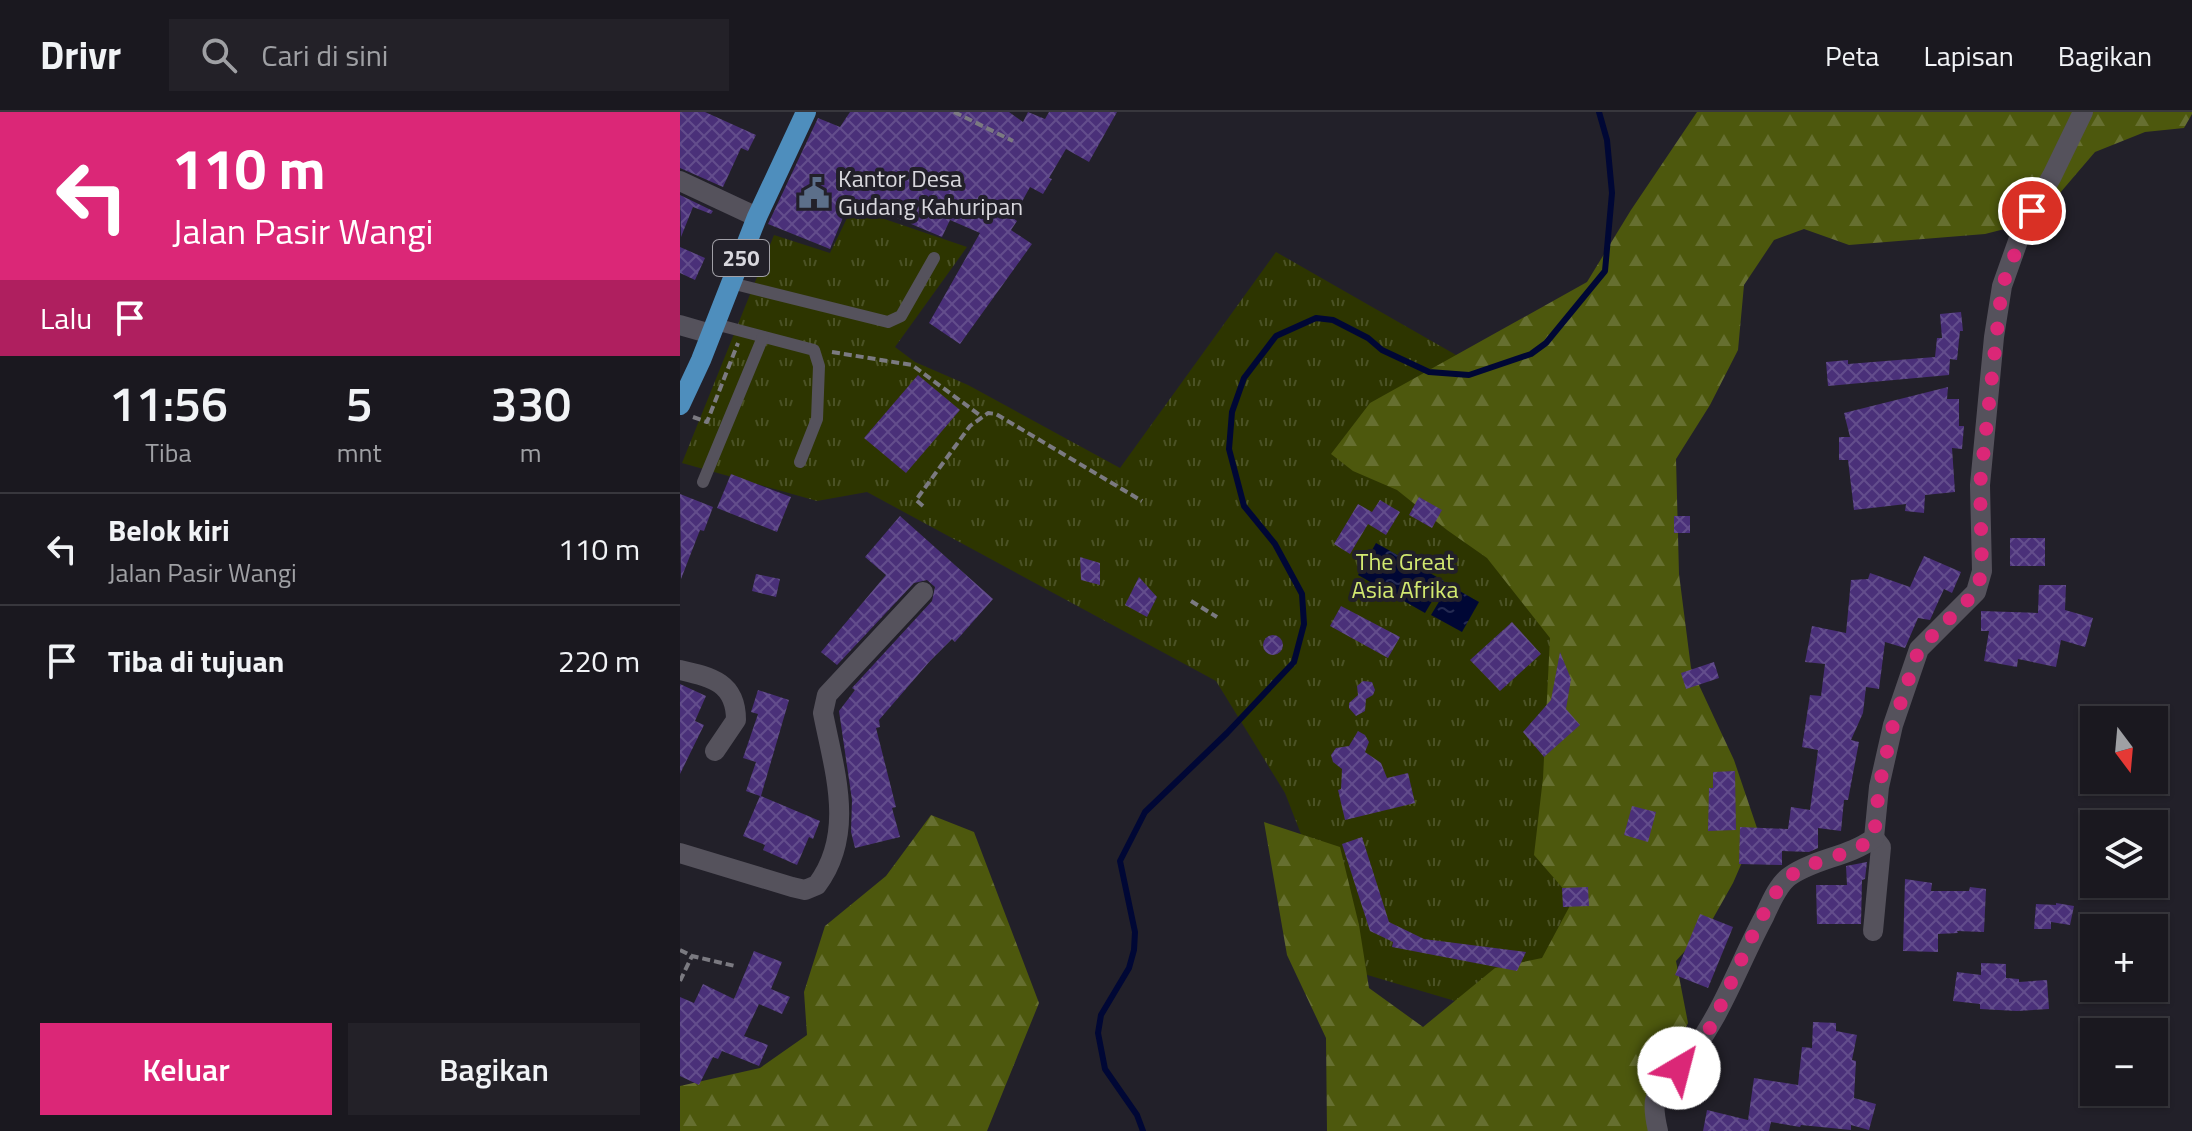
<!DOCTYPE html>
<html lang="id">
<head>
<meta charset="utf-8">
<style>
  body { margin:0; font-family:"Titillium Web",sans-serif; background:#232128; color:#f1f3f6; height:100vh; display:flex; flex-direction:column; font-size:30px; white-space:nowrap }
  * { box-sizing:border-box; margin:0 }
  p { font-size:26px; color:#9fa0a4 }
  .icon { flex:none; width:44px; height:44px; fill:none; stroke:currentColor; stroke-width:2; stroke-linecap:round; stroke-linejoin:round }
  .map { position:relative; flex:1; overflow:hidden }
  .sheet { display:flex; flex-direction:column; background:#1a181f; width:680px }
  .sheet>* { flex:none }
  .guide { background:#db2777; color:#fff; overflow:hidden }
  .needle { width:52px; rotate:164deg }
  .tools { position:absolute; left:1400px; top:594px; display:grid; gap:16px }
  .tools a { display:grid; place-items:center; width:88px; height:88px; border-radius:0px; background:#1a181f; box-shadow:0 2px 6px #0004,0 0 0 2px #38373d; font-size:40px }
  .pin { position:absolute; display:grid; place-items:center; width:68px; height:68px; color:#fff; margin:-34px; border:4px solid #fff; border-radius:50%; box-shadow:0 2px 8px #0007 }
  .me { position:absolute; width:88px; margin:-44px; rotate:37deg; stroke-linejoin:round; filter:drop-shadow(0 0 6px #0008) }
  .turn { display:flex; align-items:center; gap:28px; height:168px; padding:0 40px; font-size:36px }
  .turn .icon { width:104px; height:104px; stroke-width:2.5 }
  .turn b { display:block; font-size:56px; line-height:68px }
  .then { display:flex; align-items:center; height:76px; padding:0 40px; background:#0003; gap:16px; font-size:30px }
  .eta { display:flex; justify-content:space-evenly; align-items:center; height:136px; text-align:center }
  .eta b { font-size:48px; font-weight:600; line-height:56px }
  .primary-button { display:flex; gap:16px; margin-top:auto; padding:16px 40px }
  .primary-button a { flex:1; height:92px; border-radius:0px; background:#db2777; color:#fff; font-size:32px; font-weight:600; line-height:92px; text-align:center }
  .primary-button a+a { background:#232128; color:#f1f3f6 }
  ul { padding:0; list-style:none }
  li { display:flex; align-items:center; gap:24px; height:112px; padding:0 40px; border-top:2px solid #38373d }
  li div { flex:1 }
  li b { display:block; font-size:30px }
  li em { font-style:normal }
  header { display:flex; align-items:center; gap:48px; box-sizing:border-box; height:112px; padding:0 40px; background:#1a181f; border-bottom:2px solid #38373d }
  header strong { font-size:38px }
  nav { display:flex; gap:44px; margin-inline-start:auto; font-size:28px }
  .search { width:560px; height:72px; background:#232128; display:flex; align-items:center; gap:20px; box-sizing:border-box; padding:0 28px; border-radius:0px; color:#9fa0a4; font-size:30px }
  main { display:flex; flex:1; min-height:0 }
  .map>svg:first-child { display:block }
  .grass { fill:url(#grass-tufts) }
  .forest { fill:url(#forest-firs) }
  .water { fill:url(#water-ripples) }
  .lines { fill:none; stroke-linecap:round; stroke-linejoin:round }
  .stream { stroke:#000735; stroke-width:6 }
  .building { fill:url(#building-cross-hatch) }
  .path { stroke:#7b7a81; stroke-width:4; stroke-dasharray:8 4; stroke-linecap:butt }
  .lane { stroke:#55525c; stroke-width:12 }
  .street { stroke:#55525c; stroke-width:20 }
  .primary { stroke:#4e8ebd; stroke-width:20 }
  .route { stroke:#db2777; stroke-width:14; stroke-dasharray:0 25.2 }
  .labels { text-anchor:middle; stroke-width:8; stroke-linejoin:round; paint-order:stroke }
  .shield { fill:#222029; stroke:#a1a0a7; stroke-width:2 }
  .shield-label { font-size:22px; font-weight:bold; fill:#d8d7dd }
  .poi-label { font-size:24px; fill:#d8d7dd; stroke:#222029; text-anchor:start }
  .park-label { font-size:24px; fill:#d2e870; stroke:#222029 }
</style>
</head>
<body>
<header>
<strong>Drivr</strong>
<div class="search"><svg class="icon" aria-label="search" viewBox="0 0 24 24"><circle cx="10" cy="10" r="6"/><path d="M15 15l6 6"/></svg>Cari di sini</div>
<nav><a>Peta</a><a>Lapisan</a><a>Bagikan</a></nav>
</header>
<main>
<section class="sheet">
<div class="guide">
<div class="turn"><svg class="icon" aria-label="left" viewBox="0 0 24 24"><path d="M17 20v-9H6M10 6l-5 5 5 5"/></svg><div><b>110 m</b>Jalan Pasir Wangi</div></div>
<div class="then">Lalu<svg class="icon" aria-label="arrive" viewBox="0 0 24 24"><path d="M6 21V4h12l-3 4 3 4H6"/></svg></div>
</div>
<div class="eta">
<div><b>11:56</b><p>Tiba</p></div>
<div><b>5</b><p>mnt</p></div>
<div><b>330</b><p>m</p></div>
</div>
<ul>
<li><svg class="icon" aria-label="left" viewBox="0 0 24 24"><path d="M17 20v-9H6M10 6l-5 5 5 5"/></svg><div><b>Belok kiri</b><p>Jalan Pasir Wangi</p></div><em>110 m</em></li>
<li><svg class="icon" aria-label="arrive" viewBox="0 0 24 24"><path d="M6 21V4h12l-3 4 3 4H6"/></svg><div><b>Tiba di tujuan</b></div><em>220 m</em></li>
</ul>
<div class="primary-button"><a>Keluar</a><a>Bagikan</a></div>
</section>
<div class="map">
<svg width="1512" height="1019" viewBox="0 0 1512 1019">
  <defs>
    <pattern id="grass-tufts" width="24" height="20" patternUnits="userSpaceOnUse" patternTransform="scale(2)"><rect width="24" height="20" fill="#2d3500"/><path d="M3 7l-1-3M5 7V3M7 7l1-3M15 17l-1-3M17 17v-4M19 17l1-3" fill="none" stroke="#4b5225"/></pattern>
    <pattern id="forest-firs" width="22" height="20" patternUnits="userSpaceOnUse" patternTransform="scale(2)"><rect width="22" height="20" fill="#4d580d"/><path d="M5 1l3.5 6h-7zM16 11l3.5 6h-7z" fill="#666f30"/></pattern>
    <pattern id="water-ripples" width="26" height="14" patternUnits="userSpaceOnUse" patternTransform="scale(2)"><rect width="26" height="14" fill="#000735"/><path d="M2 4q2-2 4 0t4 0M15 11q2-2 4 0t4 0" fill="none" stroke="#242a52"/></pattern>
    <pattern id="building-cross-hatch" width="8" height="8" patternUnits="userSpaceOnUse" patternTransform="scale(2)"><rect width="8" height="8" fill="#4a3079"/><path d="M0 0l8 8M0 8l8-8" fill="none" stroke="#634d8c"/></pattern>
  </defs>
  <rect width="100%" height="100%" fill="#222029"/>
  <!-- grass -->
  <path class="grass" d="M 172,96 L 287,135 L 215,235 L 235,250 L 288,273 L 440,356 L 596,140 L 949,342 L 883,921 L 674,859 L 605,681 L 536,569 L 187,380 L 137,389 L 2,351 L 94,123 L 150,141 Z"/>
  <!-- forest -->
  <g class="forest">
    <path d="M 1017,0 L 1512,0 L 1512,2 L 1504,16 L 1465,20 L 1415,40 L 1356,109 L 1305,122 L 1169,133 L 1124,117 L 1094,128 L 1064,173 L 1058,238 L 1030,293 L 996,347 L 999,462 L 1011,556 L 1054,648 L 1077,716 L 1053,771 L 1031,810 L 996,849 L 1008,911 L 989,953 L 976,1019 L 647,1019 L 646,926 L 607,843 L 584,710 L 660,735 L 679,813 L 689,876 L 743,915 L 815,856 L 862,846 L 893,788 L 854,743 L 863,666 L 870,526 L 807,446 L 767,418 L 717,378 L 673,359 L 651,342 L 690,291 L 907,170 L 951,98 Z"/>
    <path d="M 251,703 L 294,720 L 359,891 L 307,1019 L 0,1019 L 0,974 L 80,956 L 127,923 L 124,880 L 145,814 L 206,764 Z"/>
  </g>
  <!-- water -->
  <g class="water">
    <path d="M 696,431 L 764,469 L 745,501 L 678,463 Z"/>
    <path d="M 769,473 L 799,490 L 782,520 L 751,503 Z"/>
  </g>
  <g class="lines">
    <!-- stream -->
    <path class="stream" d="M 463,1019 L 457,1003 L 425,957 L 418,921 L 421,903 L 449,856 L 454,838 L 455,820 L 440,749 L 465,700 L 547,621 L 614,550 L 624,512 L 622,482 L 595,432 L 564,394 L 549,337 L 552,300 L 564,266 L 596,224 L 636,206 L 653,208 L 688,226 L 702,238 L 749,260 L 789,263 L 851,242 L 866,231 L 925,159 L 932,81 L 927,28 L 919,0"/>
  </g>
  <!-- building -->
  <g class="building">
    <path d="M 0,0 L 25,0 L 76,23 L 68,39 L 61,36 L 43,75 L 0,56 Z"/>
    <path d="M 170,0 L 329,0 L 343,10 L 348,0 L 365,7 L 369,0 L 437,0 L 409,50 L 386,37 L 369,66 L 372,67 L 363,82 L 350,75 L 333,106 L 337,109 L 331,118 L 352,132 L 280,232 L 249,211 L 300,121 L 270,108 L 262,125 L 198,98 L 197,101 L 169,91 L 150,137 L 88,112 L 138,6 L 160,15 Z"/>
    <path d="M 0,83 L 33,99 L 31,102 L 13,95 L 1,125 Z"/>
    <path d="M 0,135 L 25,146 L 15,168 L 0,161 Z"/>
    <path d="M 1281,200 L 1283,219 L 1280,219 L 1277,248 L 1270,247 L 1269,263 L 1148,274 L 1146,250 L 1168,248 L 1168,252 L 1255,245 L 1257,226 L 1262,226 L 1260,202 Z"/>
    <path d="M 238,263 L 280,298 L 226,361 L 184,326 Z"/>
    <path d="M 1268,275 L 1267,287 L 1279,287 L 1279,314 L 1284,314 L 1282,337 L 1272,336 L 1275,380 L 1245,383 L 1244,401 L 1225,399 L 1226,392 L 1174,398 L 1168,348 L 1159,348 L 1159,325 L 1170,325 L 1164,301 Z"/>
    <path d="M 51,362 L 111,385 L 97,420 L 37,396 Z"/>
    <path d="M 0,382 L 33,395 L 24,419 L 20,418 L 1,467 Z"/>
    <path d="M 739,385 L 762,398 L 752,416 L 729,403 Z"/>
    <path d="M 700,388 L 720,400 L 706,423 L 688,412 L 670,442 L 654,432 L 678,392 L 692,400 Z"/>
    <path d="M 220,404 L 313,487 L 275,530 L 272,527 L 250,549 L 199,608 L 200,615 L 196,616 L 216,695 L 212,696 L 220,725 L 175,736 L 171,720 L 172,688 L 159,599 L 175,578 L 172,576 L 252,489 L 255,475 L 247,468 L 234,471 L 157,553 L 141,540 L 206,463 L 185,445 Z"/>
    <rect x="994" y="404" width="16" height="17"/>
    <rect x="1330" y="426" width="35" height="28"/>
    <path d="M 1244,444 L 1281,460 L 1272,481 L 1264,477 L 1250,508 L 1238,506 L 1225,536 L 1205,530 L 1199,577 L 1186,575 L 1183,601 L 1171,628 L 1179,630 L 1168,688 L 1164,688 L 1161,719 L 1138,716 L 1138,736 L 1129,740 L 1102,739 L 1102,753 L 1059,752 L 1060,715 L 1108,717 L 1111,695 L 1130,698 L 1138,638 L 1122,635 L 1130,583 L 1141,584 L 1145,552 L 1125,550 L 1132,514 L 1166,521 L 1171,468 L 1188,467 L 1190,461 L 1230,475 Z"/>
    <path d="M 400,445 L 420,451 L 420,473 L 401,468 Z"/>
    <path d="M 76,462 L 100,467 L 96,485 L 72,479 Z"/>
    <path d="M 459,465 L 477,485 L 467,505 L 445,493 Z"/>
    <path d="M 1359,473 L 1386,473 L 1385,498 L 1413,506 L 1405,535 L 1381,528 L 1376,555 L 1338,547 L 1337,555 L 1304,549 L 1309,519 L 1301,519 L 1301,499 L 1358,501 Z"/>
    <path d="M 661,494 L 720,525 L 708,546 L 650,514 Z"/>
    <path d="M 832,510 L 861,542 L 820,579 L 790,548 Z"/>
    <circle cx="593" cy="533" r="10"/>
    <path d="M 880,540 L 891,567 L 886,597 L 900,613 L 864,645 L 843,620 L 871,588 Z"/>
    <path d="M 1034,550 L 1039,566 L 1006,577 L 1001,561 Z"/>
    <path d="M 683,569 L 692,570 L 695,578 L 693,583 L 686,587 L 685,599 L 676,604 L 669,596 L 669,591 L 678,583 L 677,574 Z"/>
    <path d="M 0,572 L 26,584 L 15,609 L 24,613 L 0,662 Z"/>
    <path d="M 78,578 L 109,588 L 81,684 L 140,709 L 133,727 L 129,725 L 117,753 L 83,738 L 85,733 L 63,724 L 80,684 L 66,679 L 76,650 L 63,646 L 78,602 L 71,600 Z"/>
    <path d="M 678,619 L 685,623 L 689,630 L 685,640 L 701,651 L 707,666 L 728,661 L 735,691 L 665,708 L 658,678 L 661,677 L 662,657 L 653,650 L 651,643 L 656,636 L 669,634 Z"/>
    <path d="M 1055,659 L 1056,718 L 1028,719 L 1029,676 L 1033,676 L 1033,660 Z"/>
    <path d="M 952,694 L 976,700 L 968,730 L 944,723 Z"/>
    <path d="M 682,725 L 709,810 L 744,827 L 846,840 L 837,859 L 712,835 L 713,830 L 690,819 L 662,732 Z"/>
    <path d="M 1187,750 L 1185,767 L 1182,768 L 1181,812 L 1137,812 L 1136,773 L 1167,773 L 1166,754 Z"/>
    <path d="M 1225,767 L 1252,771 L 1251,779 L 1289,779 L 1290,775 L 1306,777 L 1304,820 L 1277,819 L 1278,821 L 1258,822 L 1258,840 L 1223,839 Z"/>
    <path d="M 908,775 L 909,794 L 883,795 L 882,776 Z"/>
    <path d="M 1376,791 L 1394,794 L 1390,813 L 1371,810 L 1371,817 L 1354,817 L 1356,792 L 1376,793 Z"/>
    <path d="M 1020,802 L 1053,815 L 1028,876 L 995,863 Z"/>
    <path d="M 74,839 L 102,850 L 91,877 L 110,885 L 102,902 L 79,892 L 64,924 L 88,933 L 79,954 L 42,939 L 38,947 L 33,945 L 19,973 L 0,964 L 0,885 L 14,891 L 23,872 L 54,887 Z"/>
    <path d="M 1301,851 L 1326,852 L 1326,866 L 1339,867 L 1339,870 L 1367,868 L 1369,897 L 1337,899 L 1300,897 L 1300,892 L 1273,889 L 1277,860 L 1301,863 Z"/>
    <path d="M 1133,910 L 1156,911 L 1156,919 L 1177,923 L 1172,948 L 1176,949 L 1174,986 L 1196,992 L 1189,1018 L 1171,1013 L 1171,1018 L 1121,1013 L 1120,1015 L 1091,1010 L 1089,1019 L 1023,1019 L 1027,998 L 1068,1008 L 1074,966 L 1118,973 L 1122,935 L 1132,936 Z"/>
  </g>
  <g class="lines">
    <!-- path -->
    <g class="path">
      <path d="M 274,0 L 333,29"/>
      <path d="M 152,240 L 232,253 L 301,304"/>
      <path d="M 13,305 L 27,310 L 58,231"/>
      <path d="M 243,394 L 236,388 L 290,314 L 308,301 L 316,302 L 462,389"/>
      <path d="M 511,489 L 537,505"/>
      <path d="M 0,838 L 12,844 L 55,854"/>
      <path d="M 0,869 L 12,844"/>
    </g>
    <!-- lane -->
    <g class="lane">
      <path d="M 51,171 L 208,210 L 221,204 L 254,146"/>
      <path d="M 35,212 L 134,238 L 139,254 L 137,307 L 120,350"/>
      <path d="M 23,370 L 83,225"/>
    </g>
    <!-- street -->
    <g class="street">
      <path d="M 0,69 L 77,105"/>
      <path d="M 0,213 L 31,222"/>
      <path d="M 0,558 C 32,565 56,571 56,608 L 35,639"/>
      <path d="M 0,741 L 112,775 L 125,778 L 137,773 C 176,721 154,658 143,601 L 147,583 L 243,480"/>
      <path d="M 1193,819 L 1201,735 L 1194,726"/>
      <path d="M 978,1019 C 969,980 977,981 1000,955 C 1039,912 1057,855 1084,805 C 1090,792 1098,772 1110,764 C 1136,746 1169,745 1194,726 L 1199,675 L 1213,613 L 1239,537 L 1296,480 L 1302,459 L 1300,373 L 1314,225 L 1322,174 L 1343,115 L 1372,64 L 1403,0"/>
    </g>
    <!-- primary -->
    <path class="primary" d="M 0,293 L 21,248 L 77,105 L 126,0"/>
  </g>
  <g class="lines">
    <!-- route -->
    <path class="route" d="M 999,956 C 1010,942 1024,928 1032,912 C 1048,881 1086,782 1110,764 C 1135,746 1168,745 1194,726 L 1199,675 L 1213,613 L 1239,537 L 1296,480 L 1302,459 L 1300,373 L 1322,174 L 1352,99"/>
  </g>
  <!-- icons -->
  <defs>
    <symbol id="civic-bare" viewBox="-9 -9 18 18"><path d="M-.6-6.5H3V-4.5H.6V-3L4-1V1h2V6H-6V1h2V-1L-.6-3ZM-1.2 2.5V6h2.4V2.5Z" fill="#5c6f8a" stroke="#222029" stroke-width="2.5" paint-order="stroke"/></symbol>
  </defs>
  <g fill-rule="evenodd">
    <use href="#civic-bare" x="112" y="59" width="44" height="44"/>
  </g>
  <g class="labels">
    <!-- shield labels -->
    <rect class="shield" x="33" y="128" width="56" height="36" rx="6"/>
    <g class="shield-label">
      <text x="61" y="154">250</text>
    </g>
    <!-- poi labels -->
    <g class="poi-label">
      <text x="158" y="75">Kantor Desa<tspan x="158" dy="28">Gudang Kahuripan</tspan></text>
    </g>
    <!-- park labels -->
    <g class="park-label">
      <text x="725" y="458">The Great<tspan x="725" dy="28">Asia Afrika</tspan></text>
    </g>
  </g>
</svg>
<div class="tools">
<a><svg class="needle" viewBox="-14 -14 28 28"><path d="M0-13l5 13h-10z" fill="#e53935"/><path d="M0 13l5-13h-10z" fill="#9fa0a4"/></svg></a>
<a><svg class="icon" aria-label="layers" viewBox="0 0 24 24"><path d="M12 4l9 5-9 5-9-5zM3 14l9 5 9-5"/></svg></a>
<a>+</a>
<a>−</a>
</div>
<div class="pin" style="left:1352px;top:99px;background:#d93025"><svg class="icon" aria-label="arrive" viewBox="0 0 24 24"><path d="M6 21V4h12l-3 4 3 4H6"/></svg></div>
<svg class="me" style="left:999px;top:956px" viewBox="-20 -20 40 40"><circle r="19" fill="#fff"/><path d="M0-13L10 11 0 6-10 11z" fill="#db2777"/></svg>
</div>
</main>
</body>
</html>
